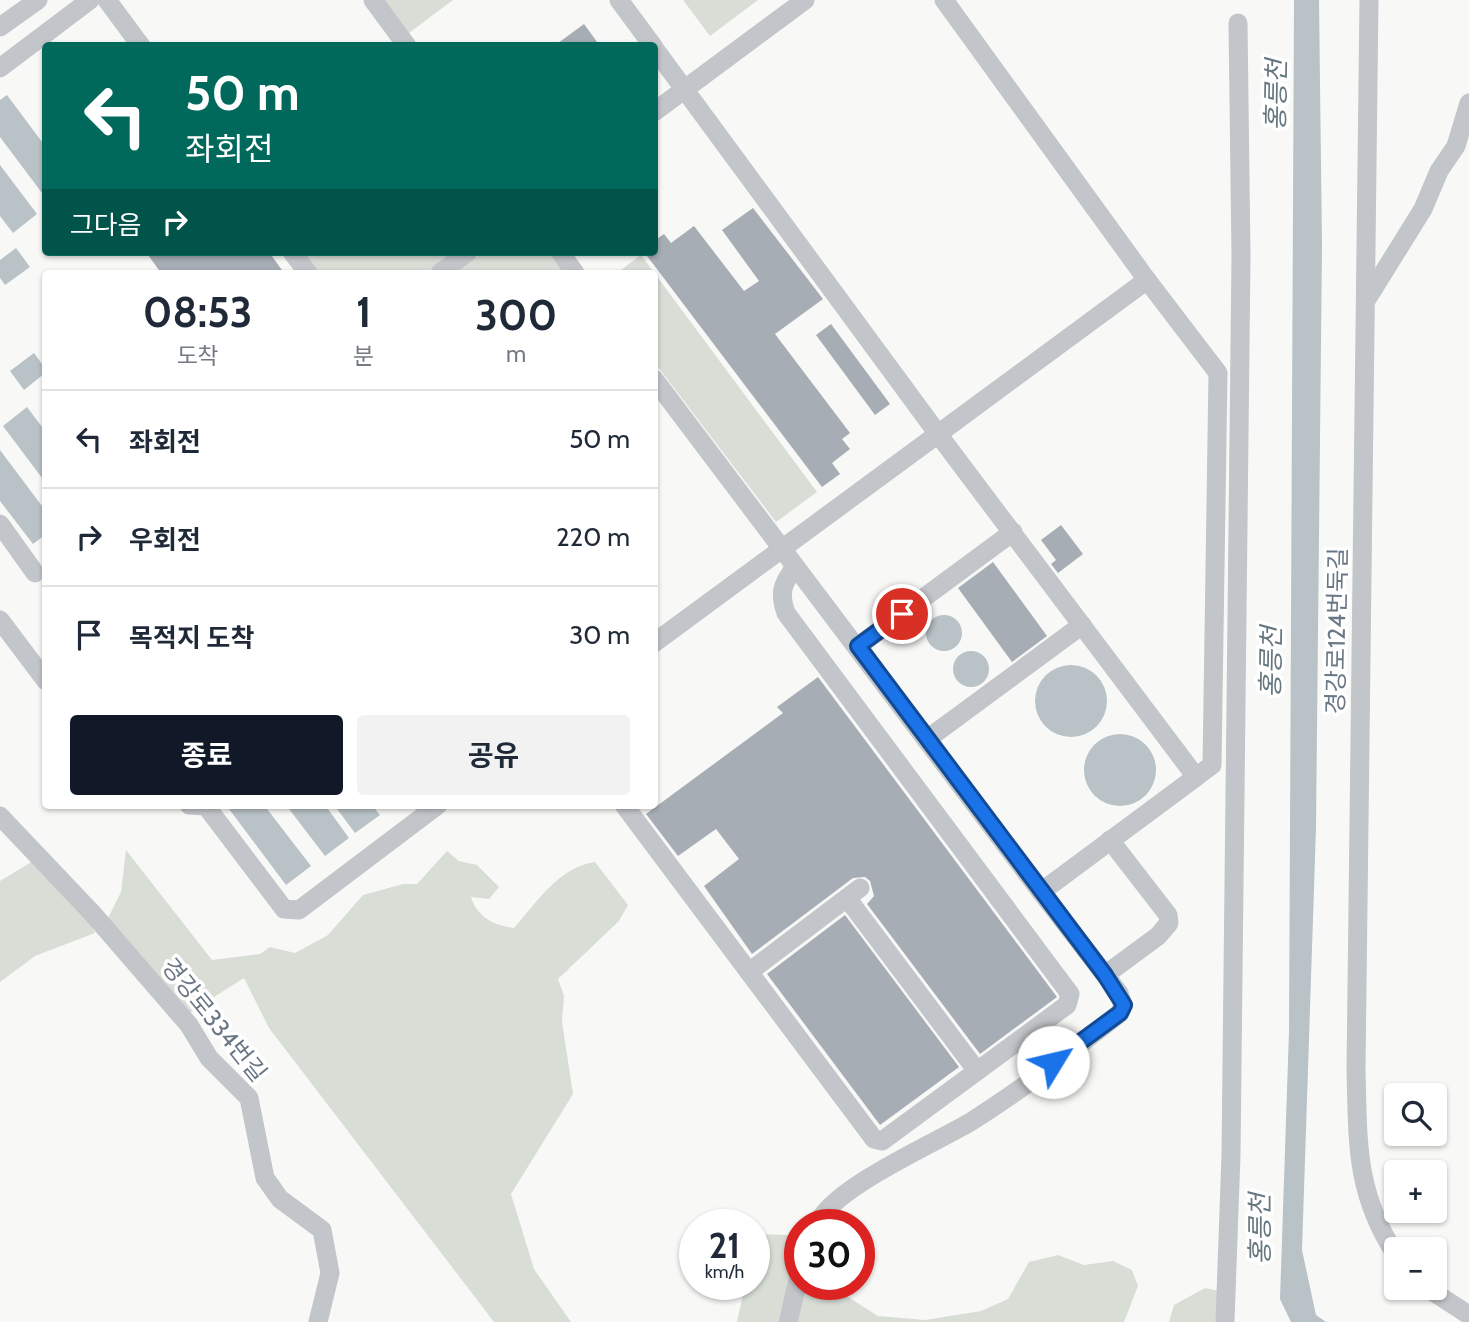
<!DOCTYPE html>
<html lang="ko">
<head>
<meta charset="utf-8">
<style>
  body { margin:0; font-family:Cabin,"Noto Sans KR",sans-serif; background:#f2f2f3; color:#1f2937; height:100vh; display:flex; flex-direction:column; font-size:26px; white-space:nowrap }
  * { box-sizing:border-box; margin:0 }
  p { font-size:23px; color:#747a83 }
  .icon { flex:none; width:38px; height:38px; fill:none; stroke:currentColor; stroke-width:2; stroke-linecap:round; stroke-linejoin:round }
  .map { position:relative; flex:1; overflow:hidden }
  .details { position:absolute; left:42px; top:270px; width:616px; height:539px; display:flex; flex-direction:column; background:#fff; border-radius:7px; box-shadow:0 2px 5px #0004 }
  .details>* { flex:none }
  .hud { position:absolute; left:42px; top:42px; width:616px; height:214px; border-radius:7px; box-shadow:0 2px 5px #0004; background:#00695c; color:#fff; overflow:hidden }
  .fabs { position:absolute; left:1384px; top:1083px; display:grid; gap:14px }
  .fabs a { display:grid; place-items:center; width:63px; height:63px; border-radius:7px; background:#fff; box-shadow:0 2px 5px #0004; font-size:35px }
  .speed { position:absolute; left:679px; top:1209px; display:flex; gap:14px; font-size:35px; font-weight:700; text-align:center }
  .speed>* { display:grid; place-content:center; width:91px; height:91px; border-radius:50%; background:#fff; box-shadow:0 2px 5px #0004; line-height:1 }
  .speed small { font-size:18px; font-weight:400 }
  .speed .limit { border:10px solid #d22; background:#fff; color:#111 }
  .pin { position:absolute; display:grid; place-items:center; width:60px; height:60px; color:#fff; margin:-30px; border:4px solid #fff; border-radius:50%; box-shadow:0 2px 7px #0007 }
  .me { position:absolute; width:77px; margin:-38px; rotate:54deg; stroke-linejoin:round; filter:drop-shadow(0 0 5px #0008) }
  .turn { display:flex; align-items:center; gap:24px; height:147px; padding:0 28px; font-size:32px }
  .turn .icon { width:91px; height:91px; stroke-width:2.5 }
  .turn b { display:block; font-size:49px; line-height:60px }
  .then { display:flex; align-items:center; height:66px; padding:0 28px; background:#0003; gap:14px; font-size:26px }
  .eta { display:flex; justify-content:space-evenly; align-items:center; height:119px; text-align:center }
  .eta b { font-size:42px; font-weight:700; line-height:49px }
  .cta { display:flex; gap:14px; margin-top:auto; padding:14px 28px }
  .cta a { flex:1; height:80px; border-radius:7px; background:#111827; color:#fff; font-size:28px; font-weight:700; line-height:80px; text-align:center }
  .cta a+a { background:#f2f2f3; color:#1f2937 }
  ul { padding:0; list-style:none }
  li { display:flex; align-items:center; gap:21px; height:98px; padding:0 28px; border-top:2px solid #e0e1e3 }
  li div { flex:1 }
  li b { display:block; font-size:26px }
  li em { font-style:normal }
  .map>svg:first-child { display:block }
  .green { fill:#d8ddd6 }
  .water { fill:#b9c2c7 }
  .building { fill:#a6adb4 }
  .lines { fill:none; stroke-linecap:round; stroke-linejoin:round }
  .minor { stroke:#c2c5c9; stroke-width:19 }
  .route-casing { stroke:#114b97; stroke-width:18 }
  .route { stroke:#1a73e8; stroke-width:12 }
  .labels { text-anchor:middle; stroke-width:7; stroke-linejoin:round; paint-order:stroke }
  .street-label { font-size:24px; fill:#6a7785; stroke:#fff }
  .water-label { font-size:26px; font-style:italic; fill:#667780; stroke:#fff }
</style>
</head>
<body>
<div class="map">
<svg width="1469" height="1322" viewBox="0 0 1469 1322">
  <rect width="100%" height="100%" fill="#f8f9f6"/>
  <!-- green -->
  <g class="green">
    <path d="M 384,0 L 453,0 L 409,33 Z"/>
    <path d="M 683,0 L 758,0 L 710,36 Z"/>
    <path d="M 301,252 L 455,252 L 426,273 L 316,273 Z"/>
    <path d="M 483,252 L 548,252 L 564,273 L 455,273 Z"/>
    <path d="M 641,255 L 817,492 L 776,522 L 655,363 L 654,273 L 617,273 Z"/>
    <path d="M 126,850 L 212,960 L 260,954 L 270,947 L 295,953 L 328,935 L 363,895 L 403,884 L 417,884 L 447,851 L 459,861 L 477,865 L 499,887 L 489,899 L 471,897 C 477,917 495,926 514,928 C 537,902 559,867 595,862 L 628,905 L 619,921 L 558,979 L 564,996 L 562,1022 L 573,1094 L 511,1194 L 534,1269 L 571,1322 L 494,1322 L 269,1028 L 244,978 L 189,1013 L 107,920 L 121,892 Z"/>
    <path d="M 33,861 L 87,916 L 95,933 L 35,956 L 0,982 L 0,881 Z"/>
    <path d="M 757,1234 L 788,1235 L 799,1242 L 778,1322 L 737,1322 L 745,1285 L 754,1284 Z"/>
    <path d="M 1058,1255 L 1084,1265 L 1113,1261 L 1132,1270 L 1138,1286 L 1124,1322 L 796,1322 L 806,1285 L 845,1285 L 848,1297 L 878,1316 L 925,1320 L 981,1311 L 1008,1299 L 1029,1262 Z"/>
    <path d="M 1205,1288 L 1220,1291 L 1219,1322 L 1169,1322 L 1174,1305 Z"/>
  </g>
  <!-- water -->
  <g class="water">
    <path d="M 1294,0 L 1319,0 L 1322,245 L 1316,828 L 1302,1250 L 1316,1315 L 1326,1322 L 1291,1322 L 1280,1299 L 1289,1031 Z"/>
    <path d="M 7,95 L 45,146 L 45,197 L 0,137 L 0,100 Z"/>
    <path d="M 0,165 L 37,214 L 13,233 L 0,216 Z"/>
    <path d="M 16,248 L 30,267 L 5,285 L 0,278 L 0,260 Z"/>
    <path d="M 34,353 L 45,368 L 45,373 L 24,390 L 10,371 Z"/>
    <path d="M 27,407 L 45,431 L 45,482 L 3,426 Z"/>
    <path d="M 0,450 L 45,510 L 45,535 L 33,544 L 0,501 Z"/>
    <circle cx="944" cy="633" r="18"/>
    <circle cx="971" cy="669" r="18"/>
    <circle cx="1071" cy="701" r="36"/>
    <circle cx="1120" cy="770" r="36"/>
    <path d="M 226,805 L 264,805 L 311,866 L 286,885 Z"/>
    <path d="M 286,805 L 325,805 L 349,838 L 325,856 Z"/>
    <path d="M 334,805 L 372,805 L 380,815 L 355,833 Z"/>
  </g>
  <!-- building -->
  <g class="building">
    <path d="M 584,24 L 600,46 L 554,46 Z"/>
    <path d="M 753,208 L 823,299 L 775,334 L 850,433 L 842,439 L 850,449 L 832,463 L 840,474 L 822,487 L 644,252 L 654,252 L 654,241 L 664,234 L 671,243 L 694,226 L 744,291 L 759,281 L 722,230 Z"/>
    <path d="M 146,252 L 269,252 L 284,273 L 161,273 Z"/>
    <path d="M 831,324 L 890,404 L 875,415 L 816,335 Z"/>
    <path d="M 1061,525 L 1083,554 L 1058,573 L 1051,564 L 1056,560 L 1041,540 Z"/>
    <path d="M 993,562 L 1047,636 L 1012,662 L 958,588 Z"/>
    <path d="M 818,677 L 1057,997 L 980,1054 L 867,904 L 874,896 L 870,881 L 865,877 L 853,878 L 752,954 L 704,886 L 739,859 L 716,829 L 678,856 L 646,814 L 783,713 L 777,707 Z"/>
    <path d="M 845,915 L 959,1067 L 880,1125 L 767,974 Z"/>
  </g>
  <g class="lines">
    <!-- minor -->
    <g class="minor">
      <path d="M 107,0 L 141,46"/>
      <path d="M 373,0 L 407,46"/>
      <path d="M 619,0 L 653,46"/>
      <path d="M 1369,0 L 1356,1070 C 1358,1142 1355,1192 1396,1255"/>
      <path d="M 0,27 L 38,0"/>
      <path d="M 654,48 L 938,434 L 1147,280"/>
      <path d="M 0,68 L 90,0"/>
      <path d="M 654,112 L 805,0"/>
      <path d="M 292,252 L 308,273"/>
      <path d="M 560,252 L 575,273"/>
      <path d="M 440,273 L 468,252"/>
      <path d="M 1367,299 L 1423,209 L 1439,171 L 1456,146 L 1469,103"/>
      <path d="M 654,379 L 1041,892 L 1196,777"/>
      <path d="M 0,524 L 35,573"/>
      <path d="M 0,620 L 46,681"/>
      <path d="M 654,643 L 938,434 L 1196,777 L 1212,765 L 1218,373 L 1147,280 L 944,0"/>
      <path d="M 857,647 L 1013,532"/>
      <path d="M 926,740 L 1082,625"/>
      <path d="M 189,805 L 206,806 L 284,909 L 299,910 L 438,805"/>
      <path d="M 624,805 L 874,1139 L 882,1141 L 1067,1005 L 1070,994 L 786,613 C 779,593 782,584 795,567"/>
      <path d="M 0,816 L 93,914 L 189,1025 L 209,1058 L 249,1098 L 265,1178 L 280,1199 L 322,1230 L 330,1273 L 318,1322"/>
      <path d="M 847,898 L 977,1071"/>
      <path d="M 749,972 L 860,888"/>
      <path d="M 1105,975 L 1158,936 L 1169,923 L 1168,915 L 1110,840"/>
      <path d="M 817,1225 C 831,1188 936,1143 972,1121 C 1023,1089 1073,1050 1120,1013 L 1123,1005 L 1119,993 L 1041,892"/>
      <path d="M 1427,1288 L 1469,1315"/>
      <path d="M 788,1322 L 800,1272"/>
      <path d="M 1225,1322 L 1231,1155 L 1241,256 L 1238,23"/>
    </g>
  </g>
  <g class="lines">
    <defs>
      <path id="route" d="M 902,614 L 858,646 L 1105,975 L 1124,1005 L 1120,1013 L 1053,1062"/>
    </defs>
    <!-- route casing -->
    <use href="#route" class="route-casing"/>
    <!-- route -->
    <use href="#route" class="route"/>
  </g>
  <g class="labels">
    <!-- street labels -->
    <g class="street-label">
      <text transform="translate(1337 631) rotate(-89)" y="8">경강로124번둑길</text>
      <text transform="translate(214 1020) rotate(51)" y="8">경강로334번길</text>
    </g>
    <!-- water labels -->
    <g class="water-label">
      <text transform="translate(1276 95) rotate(-89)" y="9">홍릉천</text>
      <text transform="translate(1271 662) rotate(-89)" y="9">홍릉천</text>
      <text transform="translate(1260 1229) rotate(-90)" y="9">홍릉천</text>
    </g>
  </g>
</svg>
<div class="fabs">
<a><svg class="icon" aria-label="search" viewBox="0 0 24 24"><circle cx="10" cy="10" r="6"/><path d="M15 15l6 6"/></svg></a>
<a>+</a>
<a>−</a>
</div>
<div class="speed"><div>21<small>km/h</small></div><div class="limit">30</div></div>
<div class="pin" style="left:902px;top:614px;background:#d93025"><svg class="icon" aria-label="arrive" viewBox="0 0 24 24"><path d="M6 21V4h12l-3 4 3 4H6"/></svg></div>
<svg class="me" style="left:1053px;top:1062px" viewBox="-20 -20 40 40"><circle r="19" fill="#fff"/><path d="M0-13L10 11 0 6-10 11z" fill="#1a73e8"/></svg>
<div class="hud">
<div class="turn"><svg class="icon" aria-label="left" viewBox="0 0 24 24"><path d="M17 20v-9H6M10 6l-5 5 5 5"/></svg><div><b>50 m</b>좌회전</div></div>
<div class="then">그다음<svg class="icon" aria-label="right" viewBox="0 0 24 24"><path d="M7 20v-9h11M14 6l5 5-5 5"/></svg></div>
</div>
<section class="details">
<div class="eta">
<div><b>08:53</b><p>도착</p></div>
<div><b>1</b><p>분</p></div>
<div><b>300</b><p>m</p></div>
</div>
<ul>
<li><svg class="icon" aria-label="left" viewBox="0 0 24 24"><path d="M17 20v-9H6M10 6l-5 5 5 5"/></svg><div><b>좌회전</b></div><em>50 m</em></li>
<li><svg class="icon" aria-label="right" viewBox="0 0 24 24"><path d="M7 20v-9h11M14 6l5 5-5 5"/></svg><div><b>우회전</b></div><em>220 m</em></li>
<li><svg class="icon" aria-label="arrive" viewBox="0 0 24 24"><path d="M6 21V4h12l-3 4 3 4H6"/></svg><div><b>목적지 도착</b></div><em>30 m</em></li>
</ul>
<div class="cta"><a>종료</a><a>공유</a></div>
</section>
</div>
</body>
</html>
